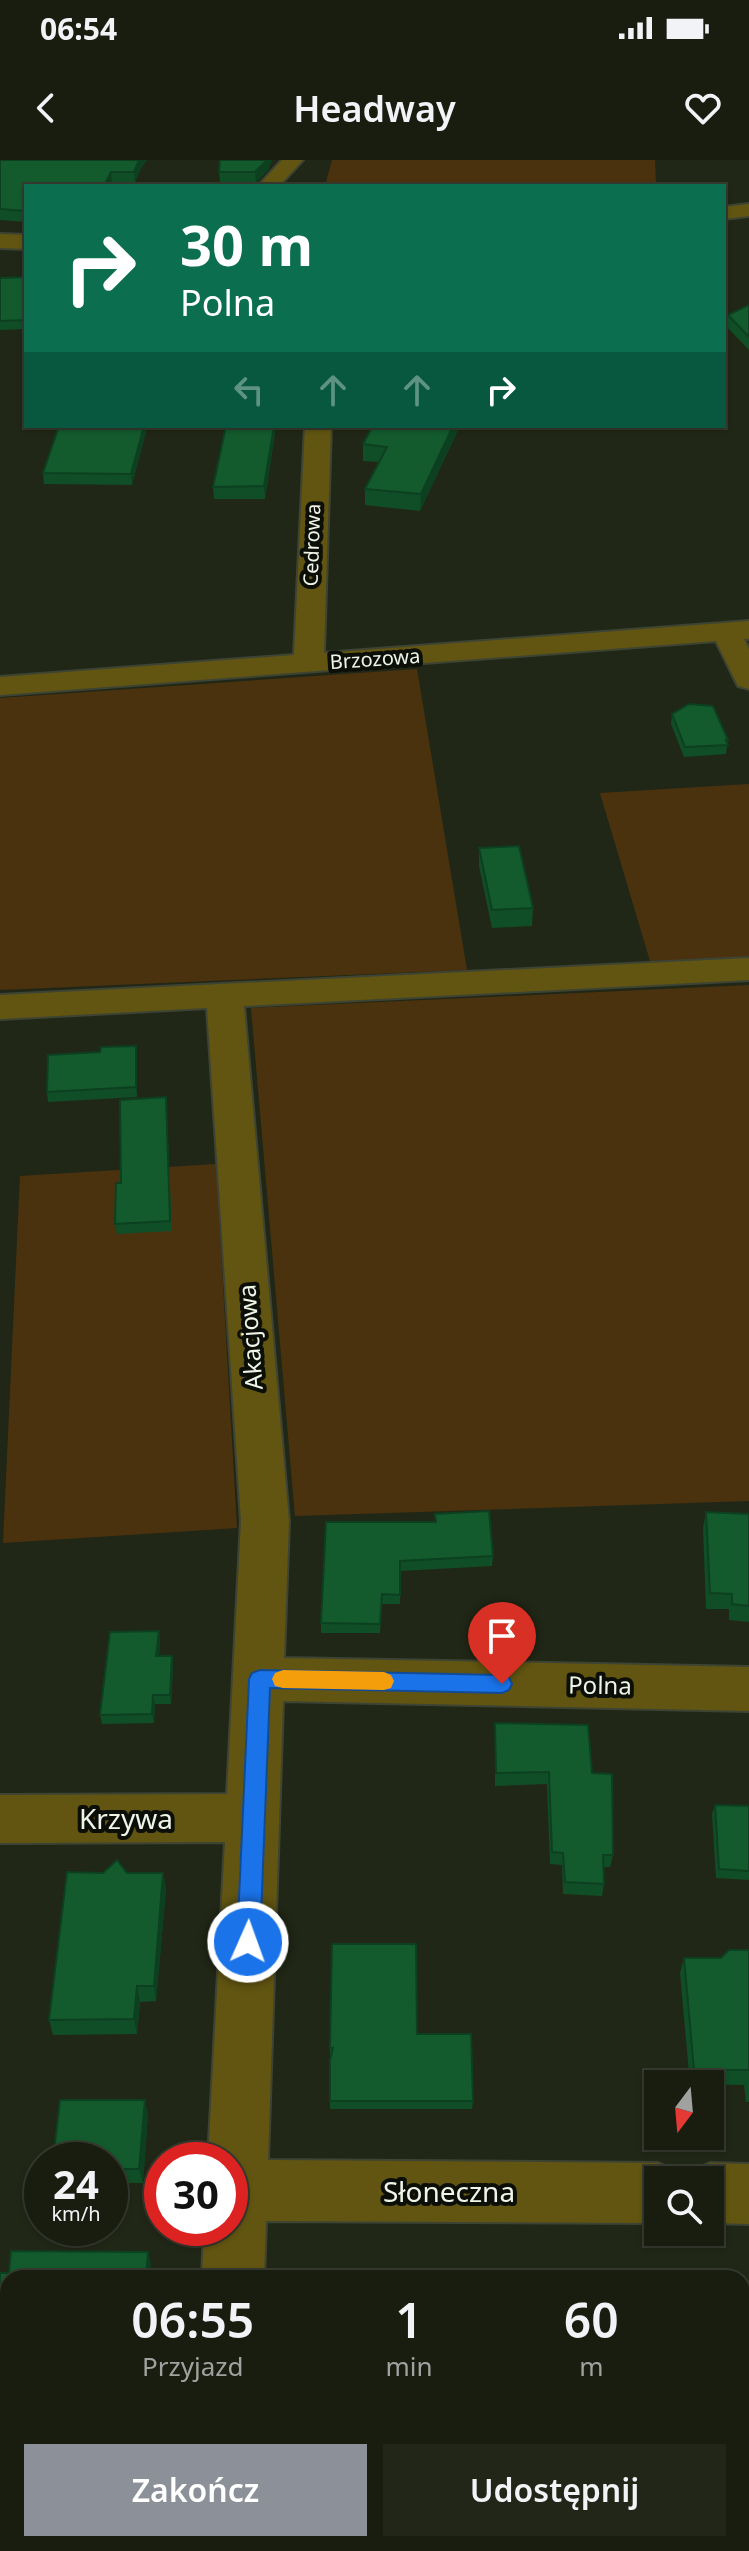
<!DOCTYPE html>
<html lang="pl">
<head>
<meta charset="utf-8">
<style>
  body { margin:0; font-family:"Noto Sans",sans-serif; background:#222619; color:#f1f3f6; height:100vh; display:flex; flex-direction:column; font-size:30px; white-space:nowrap }
  * { box-sizing:border-box; margin:0 }
  p { font-size:26px; color:#9fa29f }
  .icon { flex:none; width:44px; height:44px; fill:none; stroke:currentColor; stroke-width:2; stroke-linecap:round; stroke-linejoin:round }
  .map { position:relative; flex:1; overflow:hidden }
  .sheet { position:absolute; left:0px; top:2110px; width:750px; height:282px; display:flex; flex-direction:column; background:#191d10; border-radius:24px 24px 0 0; box-shadow:0 2px 6px #0004,0 0 0 2px #373b30 }
  .sheet>* { flex:none }
  .hud { position:absolute; left:24px; top:24px; width:702px; height:244px; border-radius:0px; box-shadow:0 2px 6px #0004,0 0 0 2px #373b30; background:#0b6e4f; color:#fff; overflow:hidden }
  .needle { width:52px; rotate:196deg }
  .tools { position:absolute; left:644px; top:1910px; display:grid; gap:16px }
  .tools a { display:grid; place-items:center; width:80px; height:80px; border-radius:0px; background:#191d10; box-shadow:0 2px 6px #0004,0 0 0 2px #373b30; font-size:40px }
  .speed { position:absolute; left:24px; top:1982px; display:flex; gap:16px; font-size:40px; font-weight:700; text-align:center }
  .speed>* { display:grid; place-content:center; width:104px; height:104px; border-radius:50%; background:#191d10; box-shadow:0 2px 6px #0004,0 0 0 2px #373b30; line-height:1 }
  .speed small { font-size:20px; font-weight:400 }
  .speed .limit { border:12px solid #d22; background:#fff; color:#111 }
  .pin { position:absolute; display:grid; place-items:center; width:68px; height:68px; color:#fff; margin:-82px -34px; border-radius:50% 50% 50% 0; rotate:-45deg; box-shadow:0 0 8px #0007 }
  .pin .icon { rotate:45deg }
  .me { position:absolute; width:88px; margin:-44px; rotate:2deg; stroke-linejoin:round; filter:drop-shadow(0 0 6px #0008) }
  .turn { display:flex; align-items:center; gap:28px; height:168px; padding:0 24px; font-size:36px }
  .turn .icon { width:104px; height:104px; stroke-width:2.5 }
  .turn b { display:block; font-size:56px; line-height:68px }
  .lanes { display:flex; align-items:center; height:76px; padding:0 24px; background:#0003; justify-content:center; gap:40px; direction:ltr }
  .lanes .off { opacity:.35 }
  .eta { display:flex; justify-content:space-evenly; align-items:center; height:136px; text-align:center }
  .eta b { font-size:48px; font-weight:600; line-height:56px }
  .button { display:flex; gap:16px; margin-top:auto; padding:16px 24px }
  .button a { flex:1; height:92px; border-radius:0px; background:#8c9099; color:#fff; font-size:32px; font-weight:600; line-height:92px; text-align:center }
  .button a+a { background:#222619; color:#f1f3f6 }
  .status { display:flex; justify-content:space-between; align-items:center; height:56px; padding:0 40px; background:#191d10; direction:ltr }
  .status svg { height:22px; fill:currentColor }
  header { display:flex; justify-content:space-between; align-items:center; height:104px; padding:0 24px; background:#191d10; font-size:36px; font-weight:600 }
  .map>svg:first-child { display:block }
  .green { fill:#4b320f }
  .lines { fill:none; stroke-linecap:round; stroke-linejoin:round }
  .minor-casing { stroke:#3e4433; stroke-width:4 }
  .minor { fill:#625511; fill-rule:evenodd }
  .wall { fill:#104e27 }
  .shaded-wall { fill:#0d4020 }
  .building { fill:#135b2d; stroke:#0d4020; stroke-width:2 }
  .route { fill:#1a73e8; stroke:#114b97; stroke-width:2 }
  .slow { fill:#f59e0b }
  .labels { text-anchor:middle; stroke-width:8; stroke-linejoin:round; paint-order:stroke }
  .far-street-label { font-size:20px; fill:#eff4e8; stroke:#0c0f07 }
  .street-label { font-size:24px; fill:#eff4e8; stroke:#0c0f07 }
  .near-street-label { font-size:28px; fill:#eff4e8; stroke:#0c0f07 }
</style>
</head>
<body>
<div class="status"><b>06:54</b><svg viewBox="0 0 49 12"><path d="M0 12V9h3v3zM5 12V6h3v6zM10 12V3h3v9zM15 12V0h3v12zM26 1h20v11H26zM47 4h2v5h-2z"/></svg></div>
<header><svg class="icon" aria-label="back" viewBox="0 0 24 24"><path d="M15 5l-7 7 7 7"/></svg>Headway<svg class="icon" aria-label="heart" viewBox="0 0 24 24"><path d="M12 20l-8-8c-3-5 5-10 8-4 3-6 11-1 8 4z"/></svg></header>
<div class="map">
<svg width="749" height="2391" viewBox="0 0 749 2391">
  <rect width="100%" height="100%" fill="#212716"/>
  <!-- green -->
  <g class="green">
    <path d="M 332,0 L 655,0 L 656,26 L 325,26 Z"/>
    <path d="M 417,509 L 467,810 L 0,830 L 0,538 Z"/>
    <path d="M 749,624 L 749,798 L 650,801 L 600,633 Z"/>
    <path d="M 749,825 L 749,1341 L 295,1356 L 251,848 Z"/>
    <path d="M 216,1004 L 237,1368 L 3,1383 L 20,1016 Z"/>
  </g>
  <g class="lines">
    <defs>
      <g id="minor">
        <path d="M 282,0 L 303,0 L 279,26 L 258,26 Z"/>
        <path d="M 749,44 L 749,56 L 724,59 L 724,47 Z"/>
        <path d="M 0,74 L 26,75 L 26,89 L 0,88 Z"/>
        <path d="M 305,266 L 331,266 L 324,493 L 749,461 L 749,479 L 744,479 L 749,489 L 749,529 L 738,526 L 716,481 L 0,535 L 0,517 L 294,495 Z"/>
        <path d="M 749,798 L 749,820 L 244,846 L 289,1361 L 284,1498 L 749,1507 L 749,1551 L 283,1541 L 268,2000 L 658,2003 L 679,2012 L 683,2020 L 658,2020 L 658,2063 L 266,2061 L 264,2118 L 202,2118 L 204,2068 L 230,2068 L 230,2000 L 208,2000 L 225,1682 L 0,1683 L 0,1635 L 227,1634 L 241,1361 L 207,848 L 0,859 L 0,835 Z"/>
        <path d="M 710,2003 L 749,2004 L 749,2064 L 710,2063 L 710,2020 L 685,2020 L 689,2012 Z"/>
        <rect x="0" y="2285" width="8" height="66"/>
        <rect x="183" y="2384" width="68" height="7"/>
      </g>
    </defs>
    <!-- minor casing -->
    <use href="#minor" class="minor-casing"/>
    <!-- minor -->
    <use href="#minor" class="minor"/>
  </g>
  <!-- wall -->
  <g class="wall">
    <path d="M 0,0 L 147,0 L 141,8 L 135,22 L 112,22 L 26,26 L 26,62 L 0,60 Z"/>
    <path d="M 269,9 L 256,23 L 220,22 L 219,12 Z"/>
    <path d="M 26,117 L 26,169 L 0,170 L 0,118 Z"/>
    <path d="M 749,145 L 749,190 L 726,166 L 728,155 Z"/>
    <path d="M 144,266 L 147,266 L 147,268 L 132,325 L 44,324 L 43,313 Z"/>
    <path d="M 226,266 L 276,266 L 265,339 L 214,339 L 213,327 Z"/>
    <path d="M 460,266 L 420,351 L 365,345 L 365,329 L 379,302 L 363,301 L 363,284 Z"/>
    <path d="M 672,554 L 728,580 L 726,594 L 684,597 L 671,564 Z"/>
    <path d="M 479,688 L 533,748 L 532,766 L 492,768 L 479,706 Z"/>
    <path d="M 137,896 L 137,937 L 48,942 L 47,932 Z"/>
    <path d="M 166,937 L 172,1071 L 117,1074 L 115,1064 L 121,1023 Z"/>
    <path d="M 706,1352 L 749,1354 L 749,1462 L 729,1460 L 729,1449 L 706,1449 L 703,1368 Z"/>
    <path d="M 435,1354 L 493,1396 L 492,1406 L 400,1411 L 400,1444 L 382,1444 L 380,1473 L 321,1473 L 321,1463 L 435,1362 Z"/>
    <path d="M 159,1471 L 160,1481 L 159,1496 L 172,1496 L 173,1506 L 171,1544 L 155,1544 L 154,1563 L 102,1564 L 100,1555 Z"/>
    <path d="M 495,1563 L 592,1613 L 613,1695 L 610,1707 L 604,1707 L 604,1724 L 602,1736 L 563,1734 L 562,1705 L 550,1704 L 547,1624 L 495,1626 Z"/>
    <path d="M 715,1645 L 749,1646 L 749,1720 L 716,1718 L 712,1654 Z"/>
    <path d="M 127,1713 L 163,1713 L 166,1729 L 156,1841 L 140,1842 L 137,1874 L 53,1875 L 49,1860 Z"/>
    <path d="M 749,1790 L 749,1942 L 746,1942 L 744,1925 L 690,1924 L 680,1813 L 684,1798 L 721,1798 Z"/>
    <path d="M 417,1874 L 473,1941 L 472,1949 L 330,1949 L 330,1888 Z"/>
    <path d="M 148,1954 L 143,2023 L 110,2023 L 110,2000 Z"/>
    <path d="M 151,2104 L 8,2118 L 8,2231 L 1,2231 L 0,2113 Z"/>
  </g>
  <!-- shaded-wall -->
  <g class="shaded-wall">
    <path d="M 139,0 L 147,0 L 141,8 L 135,22 L 134,12 Z"/>
    <path d="M 267,0 L 272,0 L 269,9 L 256,23 L 255,12 Z"/>
    <path d="M 111,12 L 112,22 L 110,26 L 104,26 Z"/>
    <path d="M 144,266 L 147,266 L 147,268 L 132,325 L 131,314 Z"/>
    <path d="M 274,266 L 276,266 L 265,339 L 264,326 Z"/>
    <path d="M 453,266 L 460,266 L 420,351 L 421,334 Z"/>
    <path d="M 136,886 L 137,896 L 137,937 L 136,927 Z"/>
    <path d="M 159,1471 L 160,1481 L 158,1506 L 156,1496 Z"/>
    <path d="M 172,1496 L 173,1506 L 171,1544 L 170,1535 Z"/>
    <path d="M 153,1535 L 155,1544 L 154,1563 L 152,1554 Z"/>
    <path d="M 163,1713 L 166,1729 L 156,1841 L 154,1826 Z"/>
    <path d="M 137,1826 L 140,1842 L 137,1874 L 134,1859 Z"/>
    <path d="M 145,1940 L 148,1954 L 143,2023 L 139,2009 Z"/>
    <path d="M 148,2092 L 151,2104 L 150,2118 L 146,2118 Z"/>
  </g>
  <!-- building -->
  <g class="building">
    <path d="M 0,0 L 139,0 L 134,12 L 111,12 L 104,26 L 26,26 L 26,51 L 0,49 Z"/>
    <path d="M 220,0 L 267,0 L 255,12 L 219,12 Z"/>
    <path d="M 26,117 L 26,160 L 0,161 L 0,118 Z"/>
    <path d="M 749,145 L 749,177 L 728,155 Z"/>
    <path d="M 59,266 L 144,266 L 131,314 L 43,313 Z"/>
    <path d="M 226,266 L 274,266 L 264,326 L 213,327 Z"/>
    <path d="M 373,266 L 453,266 L 421,334 L 365,329 L 387,287 L 363,284 Z"/>
    <path d="M 689,544 L 713,546 L 728,580 L 726,580 L 728,585 L 685,587 L 672,554 Z"/>
    <path d="M 519,686 L 533,748 L 492,750 L 479,688 Z"/>
    <path d="M 136,886 L 136,927 L 47,932 L 48,895 L 100,892 L 101,887 Z"/>
    <path d="M 166,937 L 170,1061 L 115,1064 L 116,1023 L 121,1023 L 120,940 Z"/>
    <path d="M 489,1351 L 493,1396 L 400,1401 L 400,1435 L 382,1434 L 380,1464 L 321,1463 L 326,1362 L 436,1362 L 435,1354 Z"/>
    <path d="M 706,1352 L 749,1354 L 749,1446 L 732,1444 L 732,1434 L 710,1433 Z"/>
    <path d="M 159,1471 L 156,1496 L 172,1496 L 170,1535 L 153,1535 L 152,1554 L 100,1555 L 110,1472 Z"/>
    <path d="M 495,1563 L 588,1565 L 592,1613 L 612,1614 L 613,1695 L 603,1695 L 604,1724 L 565,1722 L 563,1693 L 552,1692 L 549,1612 L 496,1613 Z"/>
    <path d="M 715,1645 L 749,1646 L 749,1711 L 719,1709 Z"/>
    <path d="M 117,1700 L 127,1713 L 163,1713 L 154,1826 L 137,1826 L 134,1859 L 49,1860 L 67,1712 L 103,1713 Z"/>
    <path d="M 332,1784 L 416,1784 L 417,1874 L 471,1874 L 473,1941 L 330,1941 L 330,1900 L 333,1888 L 330,1888 Z"/>
    <path d="M 729,1790 L 749,1790 L 749,1910 L 694,1910 L 684,1798 L 721,1798 Z"/>
    <path d="M 60,1940 L 145,1940 L 139,2009 L 110,2009 L 110,2000 L 53,2000 Z"/>
    <path d="M 11,2091 L 148,2092 L 146,2118 L 8,2118 L 8,2220 L 0,2220 L 0,2113 L 9,2113 Z"/>
  </g>
  <!-- route -->
  <path class="route" d="M 260,1510 L 502,1515 L 509,1517 L 512,1524 L 509,1530 L 502,1533 L 270,1528 L 260,1782 L 257,1790 L 248,1793 L 240,1790 L 237,1782 L 249,1519 L 252,1513 Z"/>
  <!-- slow -->
  <path class="slow" d="M 283,1510 L 384,1512 L 391,1515 L 394,1521 L 391,1528 L 384,1530 L 283,1528 L 275,1526 L 272,1519 L 275,1513 Z"/>
  <g class="labels">
    <!-- far-street labels -->
    <g class="far-street-label">
      <text transform="translate(312 385) rotate(-88)" y="7">Cedrowa</text>
      <text transform="translate(375 499) rotate(-4)" y="7">Brzozowa</text>
    </g>
    <!-- street labels -->
    <g class="street-label">
      <text transform="translate(251 1177) rotate(-94)" y="8">Akacjowa</text>
      <text transform="translate(600 1526) rotate(1)" y="8">Polna</text>
    </g>
    <!-- near-street labels -->
    <g class="near-street-label">
      <text x="126" y="1669">Krzywa</text>
      <text x="449" y="2042">Słoneczna</text>
    </g>
  </g>
</svg>
<div class="tools">
<a><svg class="needle" viewBox="-14 -14 28 28"><path d="M0-13l5 13h-10z" fill="#e53935"/><path d="M0 13l5-13h-10z" fill="#9fa29f"/></svg></a>
<a><svg class="icon" aria-label="search" viewBox="0 0 24 24"><circle cx="10" cy="10" r="6"/><path d="M15 15l6 6"/></svg></a>
</div>
<div class="speed"><div>24<small>km/h</small></div><div class="limit">30</div></div>
<div class="pin" style="left:502px;top:1524px;background:#d93025"><svg class="icon" aria-label="arrive" viewBox="0 0 24 24"><path d="M6 21V4h12l-3 4 3 4H6"/></svg></div>
<svg class="me" style="left:248px;top:1782px" viewBox="-20 -20 40 40"><circle r="17" fill="#1a73e8" stroke="#fff" stroke-width="3"/><path d="M0-11L8 9 0 5-8 9z" fill="#fff"/></svg>
<div class="hud">
<div class="turn"><svg class="icon" aria-label="right" viewBox="0 0 24 24"><path d="M7 20v-9h11M14 6l5 5-5 5"/></svg><div><b>30 m</b>Polna</div></div>
<div class="lanes"><svg class="icon off" aria-label="left" viewBox="0 0 24 24"><path d="M17 20v-9H6M10 6l-5 5 5 5"/></svg><svg class="icon off" aria-label="ahead" viewBox="0 0 24 24"><path d="M12 20V5M6 11l6-6 6 6"/></svg><svg class="icon off" aria-label="ahead" viewBox="0 0 24 24"><path d="M12 20V5M6 11l6-6 6 6"/></svg><svg class="icon" aria-label="right" viewBox="0 0 24 24"><path d="M7 20v-9h11M14 6l5 5-5 5"/></svg></div>
</div>
<section class="sheet">
<div class="eta">
<div><b>06:55</b><p>Przyjazd</p></div>
<div><b>1</b><p>min</p></div>
<div><b>60</b><p>m</p></div>
</div>
<div class="button"><a>Zakończ</a><a>Udostępnij</a></div>
</section>
</div>
</body>
</html>
